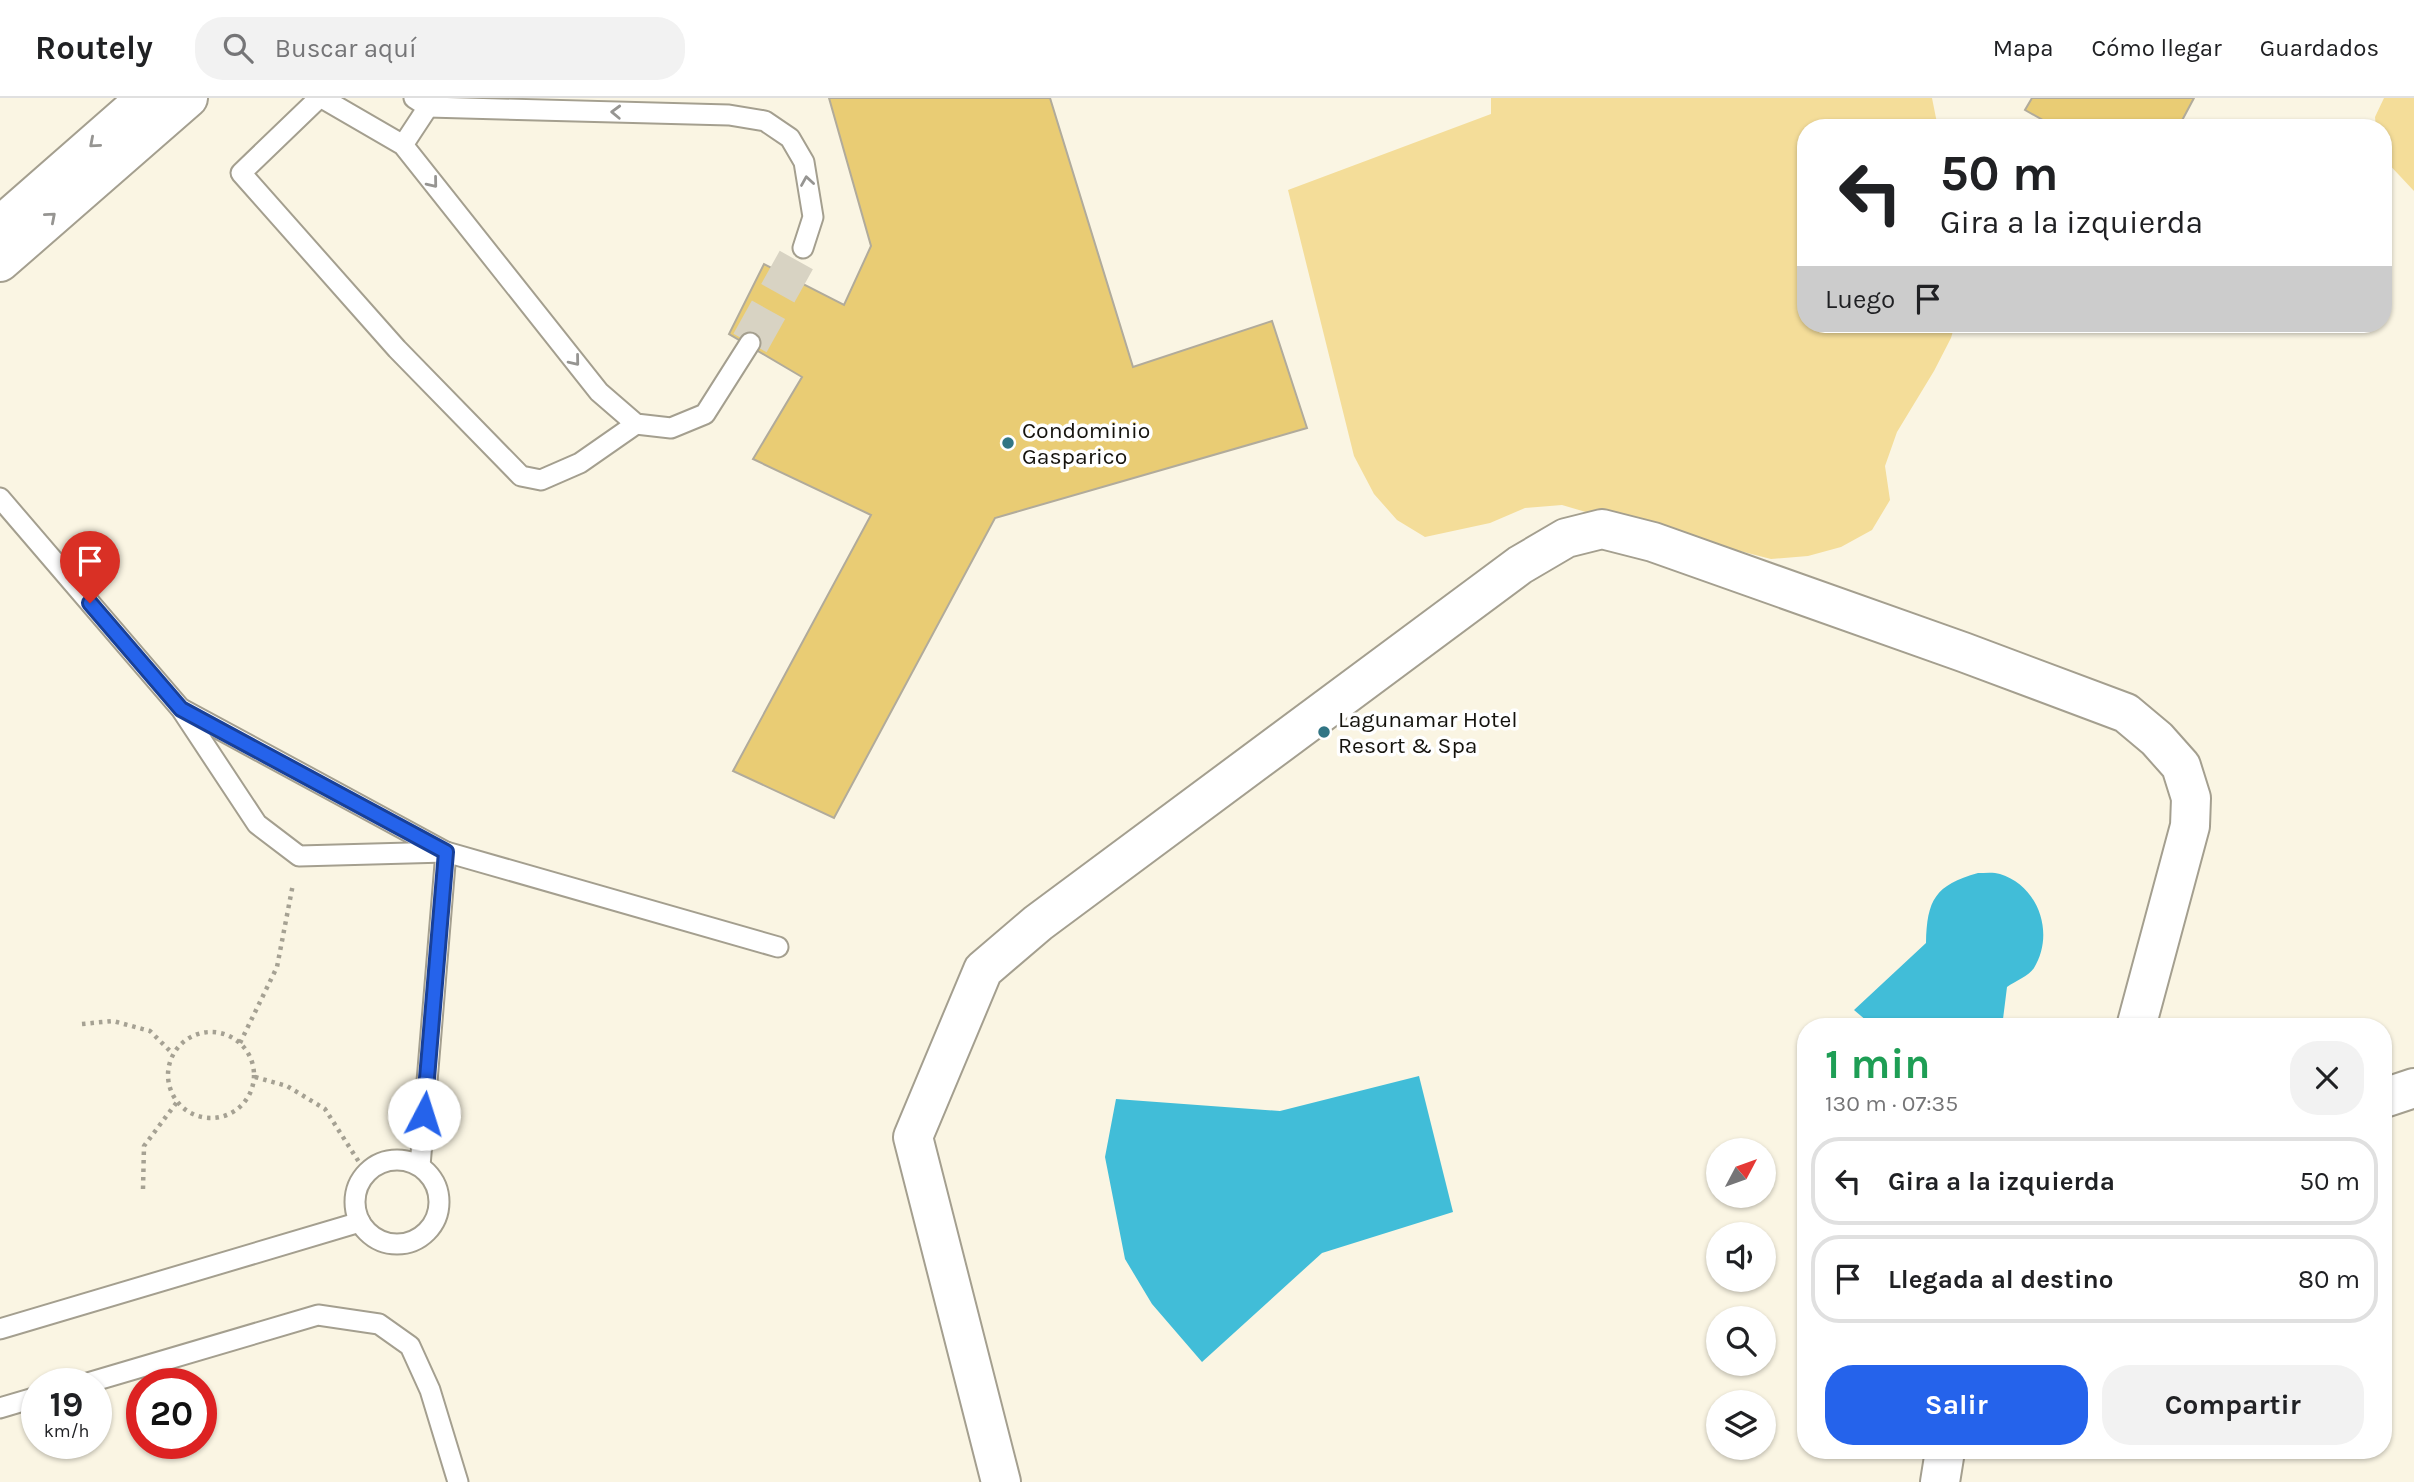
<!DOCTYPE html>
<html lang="es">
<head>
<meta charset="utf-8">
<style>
  body { margin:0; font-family:Karla,sans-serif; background:#f2f2f2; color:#202124; height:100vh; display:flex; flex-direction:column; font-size:26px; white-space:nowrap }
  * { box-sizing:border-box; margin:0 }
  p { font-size:23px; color:#757577 }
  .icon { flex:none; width:38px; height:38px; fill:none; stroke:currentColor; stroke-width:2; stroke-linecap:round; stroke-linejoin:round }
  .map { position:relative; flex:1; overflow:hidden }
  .drawer { position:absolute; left:1797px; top:920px; width:595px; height:441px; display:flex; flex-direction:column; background:#fff; border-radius:28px; box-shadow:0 2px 5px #0004 }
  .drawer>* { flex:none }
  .guide { position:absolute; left:1797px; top:21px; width:595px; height:214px; border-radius:28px; box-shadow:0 2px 5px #0004; background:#fff; color:#202124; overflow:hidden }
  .needle { width:46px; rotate:49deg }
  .controls { position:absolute; left:1706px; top:1040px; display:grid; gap:14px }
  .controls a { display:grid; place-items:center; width:70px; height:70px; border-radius:50%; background:#fff; box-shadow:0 2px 5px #0004; font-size:35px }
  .speed { position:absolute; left:21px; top:1270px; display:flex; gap:14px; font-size:35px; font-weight:700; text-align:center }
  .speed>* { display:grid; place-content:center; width:91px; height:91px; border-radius:50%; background:#fff; box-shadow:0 2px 5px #0004; line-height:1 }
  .speed small { font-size:18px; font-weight:400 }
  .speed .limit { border:10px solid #d22; background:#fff; color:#111 }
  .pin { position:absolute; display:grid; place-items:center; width:60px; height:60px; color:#fff; margin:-72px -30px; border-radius:50% 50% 50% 0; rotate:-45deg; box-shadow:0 0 7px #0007 }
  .pin .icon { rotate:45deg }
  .me { position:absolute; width:77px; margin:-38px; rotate:5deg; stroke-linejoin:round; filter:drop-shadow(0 0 5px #0008) }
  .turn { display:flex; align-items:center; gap:24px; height:147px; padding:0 28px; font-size:32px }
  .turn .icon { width:91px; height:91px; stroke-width:2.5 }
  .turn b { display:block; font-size:49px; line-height:60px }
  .then { display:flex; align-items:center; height:66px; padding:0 28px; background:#0003; gap:14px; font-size:26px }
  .round { display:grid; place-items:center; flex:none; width:74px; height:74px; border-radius:28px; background:#f2f2f2 }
  .summary { display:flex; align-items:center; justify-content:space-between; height:119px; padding:0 28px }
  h1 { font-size:42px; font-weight:700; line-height:52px; color:#1e9e55 }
  .cta { display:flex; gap:14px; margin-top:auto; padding:14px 28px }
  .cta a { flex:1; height:80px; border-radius:28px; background:#2563eb; color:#fff; font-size:28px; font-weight:700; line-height:80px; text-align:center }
  .cta a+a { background:#f2f2f2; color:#202124 }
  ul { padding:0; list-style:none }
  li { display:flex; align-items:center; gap:21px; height:88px; margin:0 14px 10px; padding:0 14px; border:4px solid #e0e0e0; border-radius:28px }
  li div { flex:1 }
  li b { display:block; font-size:26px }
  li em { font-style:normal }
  header { display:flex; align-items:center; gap:42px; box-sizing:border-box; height:98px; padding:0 35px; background:#fff; border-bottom:2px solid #e0e0e0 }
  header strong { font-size:33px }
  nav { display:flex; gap:38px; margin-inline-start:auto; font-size:24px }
  .search { width:490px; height:63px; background:#f2f2f2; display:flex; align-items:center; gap:18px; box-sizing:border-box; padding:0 24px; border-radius:28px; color:#757577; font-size:26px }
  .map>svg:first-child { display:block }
  .green { fill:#f4dd99 }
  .water { fill:#41bdd8 }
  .building { fill:#e9cc74; stroke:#b1ab9b; stroke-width:2 }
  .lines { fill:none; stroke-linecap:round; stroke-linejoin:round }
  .minor-tunnel { stroke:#d8d3c3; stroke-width:38; stroke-dasharray:38 19; stroke-linecap:butt }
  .service-casing { stroke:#a49f8f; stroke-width:23 }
  .minor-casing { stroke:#a49f8f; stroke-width:42 }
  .path { stroke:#a5a193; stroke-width:4.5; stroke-dasharray:3.5 5; stroke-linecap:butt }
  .service { stroke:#fff; stroke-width:19 }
  .minor { stroke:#fff; stroke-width:38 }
  .oneway { stroke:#969592 }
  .route-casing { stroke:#184099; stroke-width:18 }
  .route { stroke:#2563eb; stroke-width:12 }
  .poi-dot { fill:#317584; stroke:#fff; stroke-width:2.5 }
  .labels { text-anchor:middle; stroke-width:7; stroke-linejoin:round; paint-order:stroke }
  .poi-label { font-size:23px; fill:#15130d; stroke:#fff; text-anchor:start }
</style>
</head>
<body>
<header>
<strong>Routely</strong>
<div class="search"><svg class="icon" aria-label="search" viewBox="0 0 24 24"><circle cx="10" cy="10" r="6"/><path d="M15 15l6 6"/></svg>Buscar aquí</div>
<nav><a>Mapa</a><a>Cómo llegar</a><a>Guardados</a></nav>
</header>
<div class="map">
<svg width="2414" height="1384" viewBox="0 0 2414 1384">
  <rect width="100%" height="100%" fill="#faf5e3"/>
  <!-- green -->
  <g class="green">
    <path d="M 1491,0 L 1932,0 L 1938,30 L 1806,30 L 1806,226 L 1955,226 L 1951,240 L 1934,273 L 1897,334 L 1885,368 L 1890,402 L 1872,432 L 1841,449 L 1808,458 L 1771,461 L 1736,452 L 1664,437 L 1562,407 L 1525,410 L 1490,425 L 1425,439 L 1397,422 L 1374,396 L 1354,358 L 1288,92 L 1491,16 Z"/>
    <path d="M 2384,0 L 2414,0 L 2414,93 L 2384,61 L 2384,30 L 2376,30 L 2375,19 Z"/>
  </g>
  <!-- water -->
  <g class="water">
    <path d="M 1978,775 C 1985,775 1994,774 2000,776 C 2039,788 2055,836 2034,870 C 2029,878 2015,883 2007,889 L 2002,929 L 1874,929 L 1854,912 L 1926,845 C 1927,802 1935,787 1978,775 Z"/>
    <path d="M 1419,978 L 1453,1114 L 1322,1155 L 1202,1264 L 1152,1206 L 1125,1161 L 1105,1059 L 1116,1001 L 1280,1013 Z"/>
  </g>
  <!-- building -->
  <g class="building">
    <path d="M 829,0 L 1050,0 L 1133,269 L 1272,223 L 1307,330 L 995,420 L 834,720 L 733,673 L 871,417 L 753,361 L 802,279 L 729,236 L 764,166 L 844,207 L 871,148 Z"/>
    <path d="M 2032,0 L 2194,0 L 2178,30 L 2057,30 L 2025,12 Z"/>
  </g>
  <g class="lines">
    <!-- minor-tunnel -->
    <path class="minor-tunnel" d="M 750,245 L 803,150"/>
    <defs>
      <g id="service">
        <path d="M 319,0 L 241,75 L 397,251 L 521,378 L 541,382 L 580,365 L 636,326"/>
        <path d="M 322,0 L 403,47 L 599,294 L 636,326 L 671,330 L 705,316 L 750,245"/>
        <path d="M 414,0 L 428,9 L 729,17 L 765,23 L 790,40 L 804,64 L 813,119 L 803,150"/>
        <path d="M 403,47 L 428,9"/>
        <path d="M 0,400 L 181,611 L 257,726 L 299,758 L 446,754 L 778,849"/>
        <path d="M 182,611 L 446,754 L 420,1068"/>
        <circle cx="397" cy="1104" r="42"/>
        <path d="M 0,1231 L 360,1124"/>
        <path d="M 84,1286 L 318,1217 L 379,1226 L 410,1248 L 430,1292 L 458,1384"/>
        <path d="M 0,1310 L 37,1299"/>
      </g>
      <g id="minor">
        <path d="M 0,128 L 146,0"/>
        <path d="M 0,164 L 188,0"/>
        <path d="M 2384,1000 L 2414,990"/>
        <path d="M 1001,1384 L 913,1039 L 983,872 L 1038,825 L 1520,467 L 1566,440 L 1602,431 L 1653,444 L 1963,554 L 2126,615 L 2157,641 L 2181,668 L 2191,700 L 2190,728 L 2136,929"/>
        <path d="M 1940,1384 L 1945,1353"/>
      </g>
    </defs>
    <!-- service casing -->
    <use href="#service" class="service-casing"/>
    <!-- minor casing -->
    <use href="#minor" class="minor-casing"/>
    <!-- path -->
    <g class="path">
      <path d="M 82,926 L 113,923 L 150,933 L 173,956"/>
      <circle cx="211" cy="977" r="43"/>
      <path d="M 240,945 L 277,869 L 293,786"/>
      <path d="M 255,979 L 287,988 L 325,1011 L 366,1075"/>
      <path d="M 143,1091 L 144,1048 L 177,1004"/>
    </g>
    <!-- service -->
    <use href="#service" class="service"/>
    <!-- minor -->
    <use href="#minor" class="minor"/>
  </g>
  <!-- one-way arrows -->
  <defs><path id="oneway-chevron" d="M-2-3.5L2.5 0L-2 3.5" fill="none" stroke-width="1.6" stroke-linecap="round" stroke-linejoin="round" transform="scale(1.75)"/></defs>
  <g class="oneway">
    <use href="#oneway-chevron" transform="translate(616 14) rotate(-178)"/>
    <use href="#oneway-chevron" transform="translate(94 45) rotate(139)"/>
    <use href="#oneway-chevron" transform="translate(807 83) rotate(-99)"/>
    <use href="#oneway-chevron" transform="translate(433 85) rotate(51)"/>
    <use href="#oneway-chevron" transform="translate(51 119) rotate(-41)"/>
    <use href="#oneway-chevron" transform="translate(575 263) rotate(51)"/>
  </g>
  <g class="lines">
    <defs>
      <path id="route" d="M 90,505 L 181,611 L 446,754 L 424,1016"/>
    </defs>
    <!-- route casing -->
    <use href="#route" class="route-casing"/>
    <!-- route -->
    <use href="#route" class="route"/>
  </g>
  <!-- markers -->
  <g class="poi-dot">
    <circle cx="1008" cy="345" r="7"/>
    <circle cx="1324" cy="634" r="7"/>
  </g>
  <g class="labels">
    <!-- poi labels -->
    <g class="poi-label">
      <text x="1022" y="340">Condominio<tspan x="1022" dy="26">Gasparico</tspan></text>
      <text x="1338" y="629">Lagunamar Hotel<tspan x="1338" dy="26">Resort &amp; Spa</tspan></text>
    </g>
  </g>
</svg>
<div class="controls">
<a><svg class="needle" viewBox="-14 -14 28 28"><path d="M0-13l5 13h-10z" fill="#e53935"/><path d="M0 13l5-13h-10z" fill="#757577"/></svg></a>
<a><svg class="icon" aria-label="sound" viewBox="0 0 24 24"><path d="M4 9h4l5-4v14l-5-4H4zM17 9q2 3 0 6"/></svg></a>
<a><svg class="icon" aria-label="search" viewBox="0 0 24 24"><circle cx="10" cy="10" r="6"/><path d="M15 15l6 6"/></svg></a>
<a><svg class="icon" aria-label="layers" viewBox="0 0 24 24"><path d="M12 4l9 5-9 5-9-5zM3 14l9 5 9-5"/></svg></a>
</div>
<div class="speed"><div>19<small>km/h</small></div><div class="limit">20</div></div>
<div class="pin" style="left:90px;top:505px;background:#d93025"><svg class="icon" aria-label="arrive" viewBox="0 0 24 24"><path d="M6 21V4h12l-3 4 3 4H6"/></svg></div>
<svg class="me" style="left:424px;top:1016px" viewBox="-20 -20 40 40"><circle r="19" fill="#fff"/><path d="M0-13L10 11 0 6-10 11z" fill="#2563eb"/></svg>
<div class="guide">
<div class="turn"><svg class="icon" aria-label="left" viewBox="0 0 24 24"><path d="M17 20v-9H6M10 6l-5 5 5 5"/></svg><div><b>50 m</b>Gira a la izquierda</div></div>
<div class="then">Luego<svg class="icon" aria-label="arrive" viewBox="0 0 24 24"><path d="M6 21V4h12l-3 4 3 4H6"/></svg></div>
</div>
<section class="drawer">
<div class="summary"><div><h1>1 min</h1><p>130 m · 07:35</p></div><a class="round"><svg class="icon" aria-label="close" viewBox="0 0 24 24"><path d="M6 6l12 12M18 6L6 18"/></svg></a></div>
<ul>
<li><svg class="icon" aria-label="left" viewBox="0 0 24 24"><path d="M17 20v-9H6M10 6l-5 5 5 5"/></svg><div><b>Gira a la izquierda</b></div><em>50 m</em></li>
<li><svg class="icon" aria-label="arrive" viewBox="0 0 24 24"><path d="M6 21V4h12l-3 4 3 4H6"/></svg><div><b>Llegada al destino</b></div><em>80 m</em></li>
</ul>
<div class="cta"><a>Salir</a><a>Compartir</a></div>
</section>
</div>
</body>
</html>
